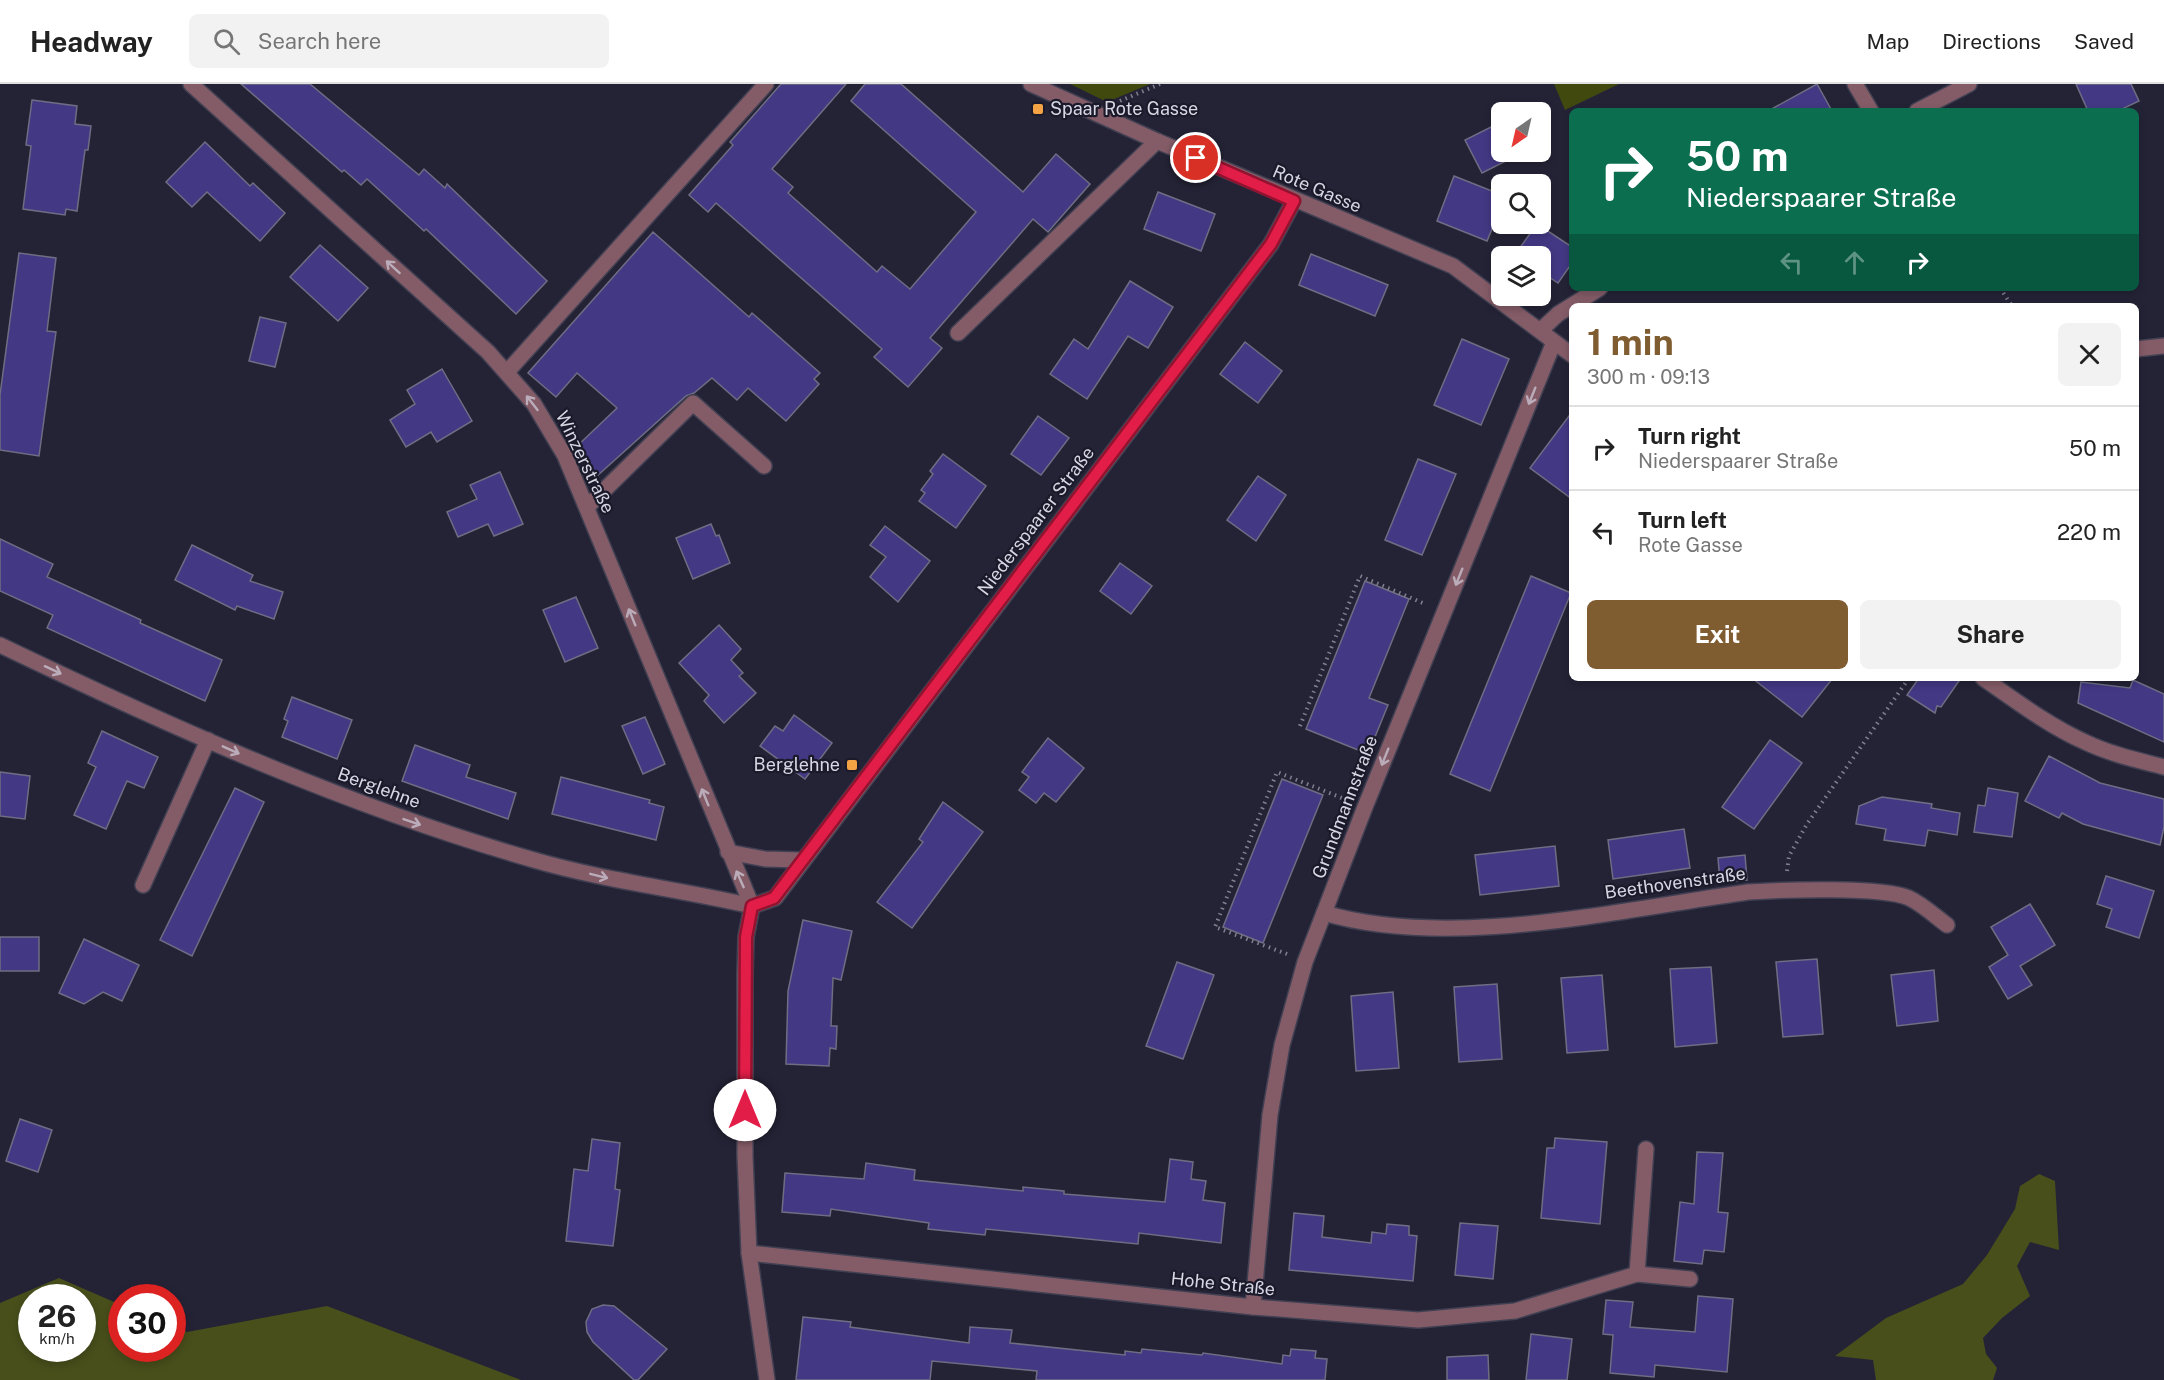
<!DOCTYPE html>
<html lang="en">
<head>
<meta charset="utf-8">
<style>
  body { margin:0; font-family:"Public Sans",sans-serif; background:#f2f2f2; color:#222; height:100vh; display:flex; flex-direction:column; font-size:22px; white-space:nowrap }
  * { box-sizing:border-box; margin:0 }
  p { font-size:20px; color:#767676 }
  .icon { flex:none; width:33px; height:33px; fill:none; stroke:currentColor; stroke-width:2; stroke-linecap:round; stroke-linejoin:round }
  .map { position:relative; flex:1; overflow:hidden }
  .details { position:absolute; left:1569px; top:219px; width:570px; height:378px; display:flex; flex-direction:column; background:#fff; border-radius:9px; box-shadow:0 3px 9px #0003 }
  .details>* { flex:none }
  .hud { position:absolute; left:1569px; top:24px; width:570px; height:183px; border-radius:9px; box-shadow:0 3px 9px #0003; background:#0b6e4f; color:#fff; overflow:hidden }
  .needle { width:39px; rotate:214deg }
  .buttons { position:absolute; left:1491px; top:18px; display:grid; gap:12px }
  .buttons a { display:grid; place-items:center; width:60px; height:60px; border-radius:9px; background:#fff; box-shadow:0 3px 9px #0003; font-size:30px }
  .speed { position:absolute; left:18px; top:1200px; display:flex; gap:12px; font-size:30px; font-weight:700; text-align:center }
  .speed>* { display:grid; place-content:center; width:78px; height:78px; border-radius:50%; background:#fff; box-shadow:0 3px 9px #0003; line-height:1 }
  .speed small { font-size:15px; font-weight:400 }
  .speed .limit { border:9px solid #d22; background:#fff; color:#111 }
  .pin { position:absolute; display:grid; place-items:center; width:51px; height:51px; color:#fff; margin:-26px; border:3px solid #fff; border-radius:50%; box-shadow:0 2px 6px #0007 }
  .me { position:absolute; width:66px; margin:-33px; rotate:0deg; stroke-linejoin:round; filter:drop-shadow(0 0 4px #0008) }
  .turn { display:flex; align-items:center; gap:21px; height:126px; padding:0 18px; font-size:27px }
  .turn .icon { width:78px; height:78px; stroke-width:2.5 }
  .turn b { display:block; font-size:42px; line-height:51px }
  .lanes { display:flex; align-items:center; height:57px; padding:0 18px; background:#0003; justify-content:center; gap:30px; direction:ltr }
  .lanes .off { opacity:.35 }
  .round { display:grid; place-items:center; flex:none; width:63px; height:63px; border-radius:9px; background:#f2f2f2 }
  .head { display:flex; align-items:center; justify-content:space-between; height:102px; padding:0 18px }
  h1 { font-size:36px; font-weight:700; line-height:45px; color:#805c31 }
  .button { display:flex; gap:12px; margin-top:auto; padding:12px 18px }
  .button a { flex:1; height:69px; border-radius:9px; background:#805c31; color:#fff; font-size:24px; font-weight:700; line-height:69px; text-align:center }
  .button a+a { background:#f2f2f2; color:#222 }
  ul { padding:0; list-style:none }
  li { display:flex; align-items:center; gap:18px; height:84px; padding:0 18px; border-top:2px solid #e0e0e0 }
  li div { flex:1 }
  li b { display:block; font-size:22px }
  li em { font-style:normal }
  header { display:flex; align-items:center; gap:36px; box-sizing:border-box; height:84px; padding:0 30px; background:#fff; border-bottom:2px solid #e0e0e0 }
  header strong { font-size:28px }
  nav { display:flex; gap:33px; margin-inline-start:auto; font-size:21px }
  .search { width:420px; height:54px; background:#f2f2f2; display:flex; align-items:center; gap:15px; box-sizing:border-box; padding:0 21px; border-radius:9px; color:#767676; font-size:22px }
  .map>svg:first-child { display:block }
  .green { fill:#41490f }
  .forest { fill:#484f1b; fill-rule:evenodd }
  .building { fill:#433884; stroke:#6d6d83; stroke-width:1.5 }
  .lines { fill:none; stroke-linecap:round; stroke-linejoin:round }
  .minor-casing { stroke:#414052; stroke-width:18 }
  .path { stroke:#808090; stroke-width:4; stroke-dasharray:1.5 4.5; stroke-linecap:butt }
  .minor { stroke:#845c68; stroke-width:15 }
  .oneway { stroke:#baacb9 }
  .route-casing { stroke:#92132f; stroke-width:15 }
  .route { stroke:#e11d48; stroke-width:10 }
  .poi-dot { fill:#f4a344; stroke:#1b1a2b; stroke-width:2 }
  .labels { text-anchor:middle; stroke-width:4.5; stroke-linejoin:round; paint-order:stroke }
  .poi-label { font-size:18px; fill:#d7d7e4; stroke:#1b1a2b; text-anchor:start }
  .street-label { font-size:18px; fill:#d7d7e4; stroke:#1b1a2b }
</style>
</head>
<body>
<header>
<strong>Headway</strong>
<div class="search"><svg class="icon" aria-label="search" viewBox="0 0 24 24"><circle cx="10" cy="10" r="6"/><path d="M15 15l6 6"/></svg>Search here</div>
<nav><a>Map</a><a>Directions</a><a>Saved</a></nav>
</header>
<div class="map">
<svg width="2164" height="1296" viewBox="0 0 2164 1296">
  <rect width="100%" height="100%" fill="#242336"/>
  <!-- green -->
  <g class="green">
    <path d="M 1070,0 L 1150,0 L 1107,18 Z"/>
    <path d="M 1554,0 L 1619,0 L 1565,26 Z"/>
  </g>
  <!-- forest -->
  <g class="forest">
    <path d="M 2039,1090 L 2055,1097 L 2059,1166 L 2030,1158 L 2017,1182 L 2030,1212 L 2002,1234 L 1983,1254 L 1986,1270 L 1997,1284 L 1993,1296 L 1876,1296 L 1873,1276 L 1835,1272 L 1886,1234 L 1963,1200 L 1987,1171 L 2015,1125 L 2020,1102 Z"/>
    <path d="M 59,1194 L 121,1221 L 122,1264 L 172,1264 L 173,1242 L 187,1248 L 327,1222 L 521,1296 L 0,1296 L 0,1219 ZM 32,1214 L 82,1214 L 82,1264 L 32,1264 Z"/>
  </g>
  <!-- building -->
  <g class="building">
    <path d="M 241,0 L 310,0 L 419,91 L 424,85 L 445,104 L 447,100 L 547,197 L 516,230 L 426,145 L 424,147 L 367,95 L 361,101 L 344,86 L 342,88 Z"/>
    <path d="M 781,0 L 846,0 L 772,85 L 793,103 L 788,109 L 877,188 L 882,182 L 910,205 L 976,128 L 851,17 L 865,0 L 901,0 L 1023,108 L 1056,70 L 1090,100 L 1048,148 L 1033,135 L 930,254 L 942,264 L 908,303 L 874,273 L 882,265 L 767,164 L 716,119 L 708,128 L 689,111 L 733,61 L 730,58 Z"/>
    <path d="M 1817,0 L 1832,27 L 1768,27 Z"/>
    <path d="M 2076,0 L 2131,0 L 2139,17 L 2118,27 L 2088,27 Z"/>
    <path d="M 32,16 L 77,22 L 75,40 L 91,42 L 88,66 L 85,66 L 77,127 L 66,125 L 65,131 L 23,125 L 31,62 L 26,61 Z"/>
    <path d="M 1491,43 L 1508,76 L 1482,89 L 1465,56 Z"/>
    <path d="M 205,58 L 250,102 L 253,99 L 285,129 L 260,157 L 207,108 L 192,123 L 166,98 Z"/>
    <path d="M 1454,92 L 1502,111 L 1502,121 L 1487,157 L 1437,137 Z"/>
    <path d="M 1158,108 L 1215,130 L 1201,167 L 1144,145 Z"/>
    <path d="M 1537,140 L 1572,163 L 1572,179 L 1558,199 L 1540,187 L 1540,172 L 1514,172 Z"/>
    <path d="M 653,148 L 749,233 L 752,229 L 820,289 L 814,295 L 819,300 L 786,337 L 748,304 L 737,316 L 712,294 L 694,309 L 686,312 L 597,392 L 574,365 L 617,324 L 577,289 L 556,313 L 528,289 Z"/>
    <path d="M 320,161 L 368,204 L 338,237 L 290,193 Z"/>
    <path d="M 19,169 L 56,174 L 47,247 L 56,248 L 39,372 L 0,366 L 0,311 Z"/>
    <path d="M 1311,170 L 1388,201 L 1375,232 L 1299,201 Z"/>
    <path d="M 1130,197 L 1173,223 L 1148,264 L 1128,252 L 1087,315 L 1050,290 L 1074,255 L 1088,265 Z"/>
    <path d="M 260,233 L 286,239 L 275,283 L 249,277 Z"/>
    <path d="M 1462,255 L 1509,275 L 1481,341 L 1434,321 Z"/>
    <path d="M 1245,258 L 1282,287 L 1258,319 L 1220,290 Z"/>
    <path d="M 442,285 L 472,337 L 437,358 L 431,348 L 406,363 L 390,336 L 415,320 L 407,306 Z"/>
    <path d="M 1572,328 L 1572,415 L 1530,384 Z"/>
    <path d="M 1038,332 L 1069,354 L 1041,391 L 1011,370 Z"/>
    <path d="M 943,370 L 986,402 L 956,444 L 919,417 L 925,409 L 921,406 L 933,390 L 930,387 Z"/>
    <path d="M 1418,375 L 1456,390 L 1422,471 L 1385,456 Z"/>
    <path d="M 500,388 L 523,440 L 494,452 L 488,440 L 458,453 L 447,428 L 477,415 L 470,401 Z"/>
    <path d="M 1258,392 L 1286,411 L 1256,457 L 1227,436 Z"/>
    <path d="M 711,440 L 716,452 L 719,451 L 730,479 L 693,495 L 676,454 Z"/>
    <path d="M 885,442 L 930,477 L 898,518 L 870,493 L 886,473 L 870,461 Z"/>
    <path d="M 0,455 L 53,480 L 47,493 L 141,536 L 140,539 L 222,576 L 205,617 L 47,544 L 53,531 L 0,507 Z"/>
    <path d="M 192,461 L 253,491 L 250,497 L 283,508 L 274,535 L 237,522 L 235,526 L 175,496 Z"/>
    <path d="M 1120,479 L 1152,502 L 1131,530 L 1100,507 Z"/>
    <path d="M 1531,492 L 1571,509 L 1490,707 L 1450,690 Z"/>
    <path d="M 1365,497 L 1409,515 L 1369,614 L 1388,621 L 1368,670 L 1306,645 Z"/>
    <path d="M 576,513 L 598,564 L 565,578 L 543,526 Z"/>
    <path d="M 719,541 L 741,565 L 731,576 L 743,589 L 739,592 L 756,609 L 724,639 L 704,617 L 709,611 L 679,579 Z"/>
    <path d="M 1752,594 L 1833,594 L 1802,633 Z"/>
    <path d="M 1919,594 L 1961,594 L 1941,623 L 1937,622 L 1935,629 L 1907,611 Z"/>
    <path d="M 2133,596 L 2164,610 L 2164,658 L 2078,619 L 2081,598 L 2130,604 Z"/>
    <path d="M 292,613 L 352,636 L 337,675 L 282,653 L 288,637 L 284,635 Z"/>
    <path d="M 794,631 L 832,659 L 805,695 L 760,662 L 775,642 L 783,647 Z"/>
    <path d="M 645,633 L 665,680 L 643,690 L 622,642 Z"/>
    <path d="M 102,647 L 158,673 L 144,704 L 127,697 L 106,745 L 74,731 L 96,683 L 88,679 Z"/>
    <path d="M 1048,654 L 1084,684 L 1056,718 L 1044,709 L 1036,719 L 1019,706 L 1029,693 L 1022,688 Z"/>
    <path d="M 1770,656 L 1802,679 L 1754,745 L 1722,723 Z"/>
    <path d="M 415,661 L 470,681 L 466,693 L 516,709 L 508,735 L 402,697 Z"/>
    <path d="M 2049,672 L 2100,699 L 2164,715 L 2164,743 L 2160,761 L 2083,740 L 2062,729 L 2059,734 L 2025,717 Z"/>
    <path d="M 0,688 L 30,692 L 25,735 L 0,732 Z"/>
    <path d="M 561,693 L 650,716 L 649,719 L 664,723 L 656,756 L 552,730 Z"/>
    <path d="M 1282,695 L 1323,711 L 1263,859 L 1223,843 Z"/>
    <path d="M 235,704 L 264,718 L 192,872 L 160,856 Z"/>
    <path d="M 1988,704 L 2018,709 L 2012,753 L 1974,748 L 1978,721 L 1985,722 Z"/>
    <path d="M 1882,713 L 1932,720 L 1931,724 L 1960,729 L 1957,751 L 1928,746 L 1925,762 L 1884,756 L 1886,745 L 1856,740 L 1859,722 Z"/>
    <path d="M 943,718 L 983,748 L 912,844 L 877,818 L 923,758 L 919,755 Z"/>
    <path d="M 1684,745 L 1690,784 L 1613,795 L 1608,756 Z"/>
    <path d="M 1555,762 L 1559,802 L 1480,811 L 1475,771 Z"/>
    <path d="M 1745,771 L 1747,796 L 1720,798 L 1718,774 Z"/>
    <path d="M 2106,792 L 2154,807 L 2139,854 L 2106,843 L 2112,825 L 2097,820 Z"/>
    <path d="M 2030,820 L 2055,861 L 2020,882 L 2032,901 L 2008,915 L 1989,883 L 2008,871 L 1991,843 Z"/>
    <path d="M 803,836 L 852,847 L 841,896 L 833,894 L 831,942 L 837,942 L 836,965 L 830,964 L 829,982 L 786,980 L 788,907 Z"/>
    <rect x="0" y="853" width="39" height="34"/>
    <path d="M 84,855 L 139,881 L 122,917 L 103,908 L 84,920 L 59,909 Z"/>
    <path d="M 1817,875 L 1823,950 L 1783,953 L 1776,878 Z"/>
    <path d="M 1177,878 L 1214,891 L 1183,975 L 1146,962 Z"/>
    <path d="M 1711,883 L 1717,959 L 1675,963 L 1670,885 Z"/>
    <path d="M 1934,886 L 1938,937 L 1897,942 L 1891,891 Z"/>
    <path d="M 1602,891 L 1608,966 L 1567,969 L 1561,894 Z"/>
    <path d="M 1497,900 L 1502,975 L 1459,978 L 1454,903 Z"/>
    <path d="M 1393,908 L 1399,984 L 1356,987 L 1351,912 Z"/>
    <path d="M 20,1035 L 52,1046 L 38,1088 L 6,1077 Z"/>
    <path d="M 1555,1054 L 1607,1058 L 1600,1140 L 1541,1134 L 1547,1064 L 1554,1064 Z"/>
    <path d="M 592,1055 L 620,1059 L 615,1105 L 620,1106 L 613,1162 L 566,1157 L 574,1085 L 588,1087 Z"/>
    <path d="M 1697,1068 L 1723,1069 L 1718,1128 L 1728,1129 L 1724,1168 L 1704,1166 L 1702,1180 L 1674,1177 L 1680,1118 L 1694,1120 Z"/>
    <path d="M 1170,1075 L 1193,1078 L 1191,1095 L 1206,1097 L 1203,1116 L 1225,1119 L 1221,1159 L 1139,1149 L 1138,1160 L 986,1145 L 985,1151 L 928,1145 L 929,1139 L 831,1125 L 830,1132 L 782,1128 L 785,1089 L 864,1095 L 866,1079 L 915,1086 L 914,1096 L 1023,1107 L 1023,1103 L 1064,1107 L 1064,1110 L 1165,1118 Z"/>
    <path d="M 1294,1129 L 1324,1132 L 1322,1153 L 1371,1159 L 1372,1148 L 1386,1150 L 1387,1140 L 1409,1142 L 1409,1151 L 1417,1152 L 1413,1197 L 1289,1186 Z"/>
    <path d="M 1460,1139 L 1498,1142 L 1493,1195 L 1455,1191 Z"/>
    <path d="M 1698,1212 L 1733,1215 L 1727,1288 L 1655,1281 L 1654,1293 L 1610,1289 L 1613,1251 L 1603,1250 L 1606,1216 L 1633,1218 L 1630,1243 L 1695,1248 Z"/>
    <path d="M 603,1221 L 614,1222 L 667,1265 L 638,1296 L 634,1296 L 593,1258 L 587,1248 L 586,1238 L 592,1225 Z"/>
    <path d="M 803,1233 L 851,1238 L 850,1243 L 969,1259 L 970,1243 L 1012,1246 L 1010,1259 L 1125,1271 L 1125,1267 L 1141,1269 L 1142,1265 L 1202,1271 L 1203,1269 L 1282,1280 L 1283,1271 L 1290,1272 L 1291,1265 L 1316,1267 L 1315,1274 L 1327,1275 L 1325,1296 L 1036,1296 L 1037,1287 L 932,1277 L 930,1296 L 796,1296 Z"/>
    <path d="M 1531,1250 L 1572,1255 L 1567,1296 L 1526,1296 Z"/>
    <path d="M 1488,1271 L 1489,1296 L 1447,1296 L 1447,1273 Z"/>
  </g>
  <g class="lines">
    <defs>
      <g id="minor">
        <path d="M 191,0 L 488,268 L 534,320 L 565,372 L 752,822"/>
        <path d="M 1031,0 L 1157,57 L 1453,182 L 1572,271"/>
        <path d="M 1855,0 L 1871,27"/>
        <path d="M 1917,27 L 1969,0"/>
        <path d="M 1541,246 L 1558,230 L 1600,204"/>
        <path d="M 958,249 L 1157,57"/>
        <path d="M 2136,265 L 2164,262"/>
        <path d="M 507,288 L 766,0"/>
        <path d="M 587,423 L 693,319 L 764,382"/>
        <path d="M 0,561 C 173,644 349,723 534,776 C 606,797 679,805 752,822"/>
        <path d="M 1983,594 C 2016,617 2049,642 2085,658 C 2110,670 2137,676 2164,683"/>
        <path d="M 728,768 L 765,775 L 801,776"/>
        <path d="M 143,801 L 208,656"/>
        <path d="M 752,822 L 775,814 L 1271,160 L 1294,117"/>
        <path d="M 752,822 L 746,853 L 745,890 L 745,1072 L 749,1169 L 767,1296"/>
        <path d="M 1324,829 C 1450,866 1619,826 1748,808 C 1781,806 1882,802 1909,814 C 1922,820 1935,832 1947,841"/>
        <path d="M 749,1169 L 1253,1223 L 1418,1236 L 1515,1227 L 1637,1190 L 1690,1195"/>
        <path d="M 1637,1190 L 1646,1065"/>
        <path d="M 1253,1223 L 1270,1031 L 1282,961 L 1305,878 L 1365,723 L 1554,258"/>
      </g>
    </defs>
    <!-- minor casing -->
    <use href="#minor" class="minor-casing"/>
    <!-- path -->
    <g class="path">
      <path d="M 1120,17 L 1160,0"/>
      <path d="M 2000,204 L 2012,222"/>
      <path d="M 1300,642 L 1360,492 L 1425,520"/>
      <path d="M 1787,787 L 1789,772 L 1807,740 L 1909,594"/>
      <path d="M 1287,870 L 1215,843 L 1277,688 L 1347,716"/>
    </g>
    <!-- minor -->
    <use href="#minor" class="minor"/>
  </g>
  <!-- one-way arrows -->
  <defs><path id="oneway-shaft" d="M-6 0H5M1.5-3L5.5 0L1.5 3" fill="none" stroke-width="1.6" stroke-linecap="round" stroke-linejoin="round" transform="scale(1.5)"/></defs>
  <g class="oneway">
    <use href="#oneway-shaft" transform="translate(393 183) rotate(-138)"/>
    <use href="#oneway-shaft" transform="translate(1532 312) rotate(112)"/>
    <use href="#oneway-shaft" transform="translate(532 319) rotate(-128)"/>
    <use href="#oneway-shaft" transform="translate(1459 493) rotate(112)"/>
    <use href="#oneway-shaft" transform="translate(632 533) rotate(-112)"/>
    <use href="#oneway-shaft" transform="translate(53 586) rotate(25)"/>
    <use href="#oneway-shaft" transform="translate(231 666) rotate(24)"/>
    <use href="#oneway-shaft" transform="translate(1385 673) rotate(112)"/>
    <use href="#oneway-shaft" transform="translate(705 713) rotate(-112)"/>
    <use href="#oneway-shaft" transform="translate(412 738) rotate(19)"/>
    <use href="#oneway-shaft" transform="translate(599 792) rotate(14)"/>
    <use href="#oneway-shaft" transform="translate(740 795) rotate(-114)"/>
  </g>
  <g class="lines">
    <defs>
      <path id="route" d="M 745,1026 L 746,853 L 752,822 L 774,814 L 1271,160 L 1294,117 L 1196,74"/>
    </defs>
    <!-- route casing -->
    <use href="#route" class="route-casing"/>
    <!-- route -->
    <use href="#route" class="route"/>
  </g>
  <!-- markers -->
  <g class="poi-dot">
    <rect x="1032" y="19" width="12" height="12" rx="3"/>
    <rect x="846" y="675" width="12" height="12" rx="3"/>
  </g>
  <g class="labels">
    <!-- poi labels -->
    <g class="poi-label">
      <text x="1050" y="31">Spaar Rote Gasse</text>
      <text x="840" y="687" text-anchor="end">Berglehne</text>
    </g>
    <!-- street labels -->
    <g class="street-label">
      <text transform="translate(1317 105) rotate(23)" y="6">Rote Gasse</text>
      <text transform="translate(585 378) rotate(64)" y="6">Winzerstraße</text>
      <text transform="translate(1036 437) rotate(-53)" y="6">Niederspaarer Straße</text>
      <text transform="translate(379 704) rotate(20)" y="6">Berglehne</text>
      <text transform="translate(1345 723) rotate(-69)" y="6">Grundmannstraße</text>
      <text transform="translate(1675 799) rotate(-8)" y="6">Beethovenstraße</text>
      <text transform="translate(1223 1200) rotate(6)" y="6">Hohe Straße</text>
    </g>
  </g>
</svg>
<div class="buttons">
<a><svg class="needle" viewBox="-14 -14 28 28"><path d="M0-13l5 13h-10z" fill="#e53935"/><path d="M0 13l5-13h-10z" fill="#767676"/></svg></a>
<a><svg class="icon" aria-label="search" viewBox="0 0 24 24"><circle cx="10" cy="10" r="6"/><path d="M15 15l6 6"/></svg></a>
<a><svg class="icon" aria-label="layers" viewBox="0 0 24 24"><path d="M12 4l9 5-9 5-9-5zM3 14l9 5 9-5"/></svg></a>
</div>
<div class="speed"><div>26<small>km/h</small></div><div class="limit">30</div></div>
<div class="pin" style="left:1196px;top:74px;background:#d93025"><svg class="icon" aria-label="arrive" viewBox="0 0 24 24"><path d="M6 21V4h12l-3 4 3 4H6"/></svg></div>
<svg class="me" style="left:745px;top:1026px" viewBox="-20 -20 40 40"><circle r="19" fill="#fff"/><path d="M0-13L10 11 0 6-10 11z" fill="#e11d48"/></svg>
<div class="hud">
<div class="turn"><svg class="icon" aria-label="right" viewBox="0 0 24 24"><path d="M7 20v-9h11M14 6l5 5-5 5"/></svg><div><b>50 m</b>Niederspaarer Straße</div></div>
<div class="lanes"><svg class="icon off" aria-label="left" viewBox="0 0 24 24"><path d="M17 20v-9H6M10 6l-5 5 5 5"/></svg><svg class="icon off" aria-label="ahead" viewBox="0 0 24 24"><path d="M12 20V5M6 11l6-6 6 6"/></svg><svg class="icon" aria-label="right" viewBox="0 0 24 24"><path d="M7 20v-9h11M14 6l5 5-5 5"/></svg></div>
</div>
<section class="details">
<div class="head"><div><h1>1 min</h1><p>300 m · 09:13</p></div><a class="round"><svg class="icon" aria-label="close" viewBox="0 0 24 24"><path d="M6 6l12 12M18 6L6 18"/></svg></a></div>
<ul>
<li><svg class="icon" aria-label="right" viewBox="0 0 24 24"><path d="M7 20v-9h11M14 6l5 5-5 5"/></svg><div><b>Turn right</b><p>Niederspaarer Straße</p></div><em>50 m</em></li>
<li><svg class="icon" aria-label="left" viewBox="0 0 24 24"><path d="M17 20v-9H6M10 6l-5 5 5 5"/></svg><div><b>Turn left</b><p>Rote Gasse</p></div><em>220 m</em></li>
</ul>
<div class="button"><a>Exit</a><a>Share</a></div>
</section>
</div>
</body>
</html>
